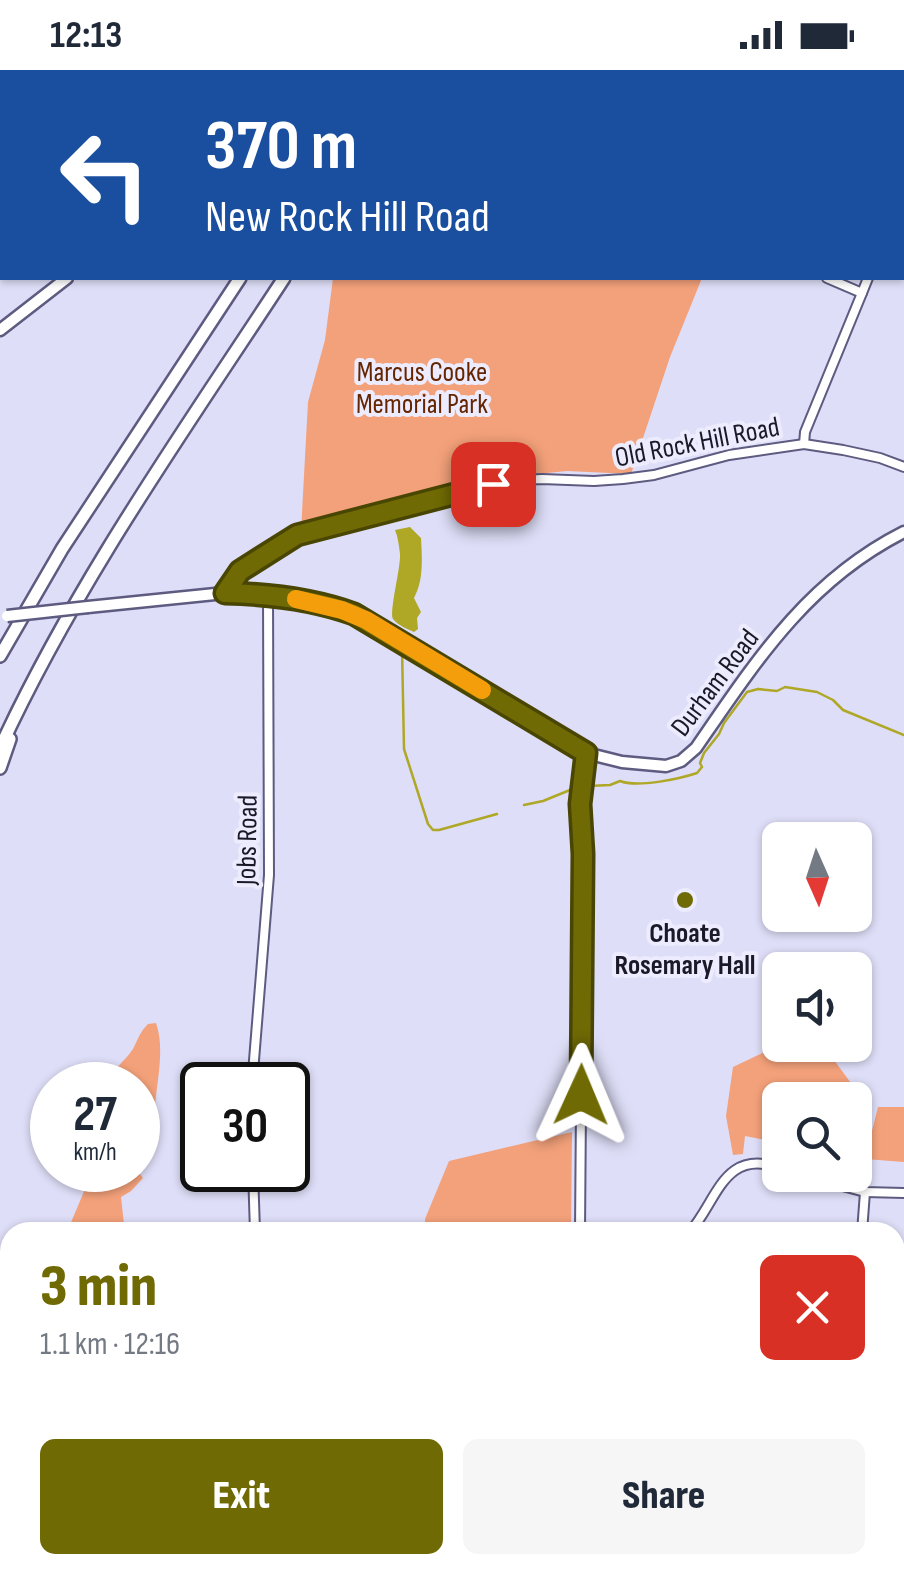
<!DOCTYPE html>
<html lang="en">
<head>
<meta charset="utf-8">
<style>
  body { margin:0; font-family:"Sofia Sans Condensed",sans-serif; background:#f6f6f7; color:#1f2937; height:100vh; display:flex; flex-direction:column; font-size:38px; white-space:nowrap }
  * { box-sizing:border-box; margin:0 }
  p { font-size:32px; color:#747a83 }
  .icon { flex:none; width:55px; height:55px; fill:none; stroke:currentColor; stroke-width:2; stroke-linecap:round; stroke-linejoin:round }
  .map { position:relative; flex:1; overflow:hidden }
  .side { position:absolute; left:0px; top:1152px; width:905px; height:352px; display:flex; flex-direction:column; background:#fff; border-radius:30px 30px 0 0; box-shadow:0 2px 8px #0004 }
  .side>* { flex:none }
  .banner { position:absolute; left:0px; top:0px; width:905px; height:210px; box-shadow:0 2px 8px #0004; background:#1a4fa0; color:#fff; overflow:hidden }
  .needle { width:65px; rotate:177deg }
  .buttons { position:absolute; left:762px; top:752px; display:grid; gap:20px }
  .buttons a { display:grid; place-items:center; width:110px; height:110px; border-radius:15px; background:#fff; box-shadow:0 2px 8px #0004; font-size:50px }
  .speed { position:absolute; left:30px; top:992px; display:flex; gap:20px; font-size:50px; font-weight:700; text-align:center }
  .speed>* { display:grid; place-content:center; width:130px; height:130px; border-radius:50%; background:#fff; box-shadow:0 2px 8px #0004; line-height:1 }
  .speed small { font-size:25px; font-weight:400 }
  .speed .limit { border:5px solid #111; border-radius:15px; background:#fff; color:#111 }
  .pin { position:absolute; display:grid; place-items:center; width:85px; height:85px; color:#fff; margin:-42px; border-radius:20px; box-shadow:0 5px 15px #0006 }
  .me { position:absolute; width:110px; margin:-55px; rotate:1deg; stroke-linejoin:round; filter:drop-shadow(0 0 8px #0008) }
  .turn { display:flex; align-items:center; gap:35px; height:210px; padding:0 40px; font-size:45px }
  .turn .icon { width:130px; height:130px; stroke-width:2.5 }
  .turn b { display:block; font-size:70px; line-height:85px }
  .round { display:grid; place-items:center; flex:none; width:105px; height:105px; border-radius:15px; background:#f6f6f7 }
  .head { display:flex; align-items:center; justify-content:space-between; height:170px; padding:0 40px }
  h1 { font-size:60px; font-weight:800; line-height:75px; color:#706a04 }
  .cta { display:flex; gap:20px; margin-top:auto; padding:20px 40px }
  .cta a { flex:1; height:115px; border-radius:15px; background:#706a04; color:#fff; font-size:40px; font-weight:800; line-height:115px; text-align:center }
  .cta a+a { background:#f6f6f7; color:#1f2937 }
  .status { display:flex; justify-content:space-between; align-items:center; height:70px; padding:0 50px; background:#fff; direction:ltr }
  .status svg { height:28px; fill:currentColor }
  .map>svg:first-child { display:block }
  .green { fill:#f3a17a }
  .water { fill:#afa726 }
  .lines { fill:none; stroke-linecap:round; stroke-linejoin:round }
  .stream { stroke:#afa726; stroke-width:2.5 }
  .minor-casing { stroke:#5d5b80; stroke-width:12 }
  .major-casing { stroke:#5d5b80; stroke-width:15 }
  .highway-casing { stroke:#5d5b80; stroke-width:16 }
  .minor { stroke:#fff; stroke-width:8 }
  .major { stroke:#fff; stroke-width:10 }
  .highway { stroke:#fff; stroke-width:11 }
  .rail { stroke:#434354; stroke-width:2.5; stroke-dasharray:15 8; stroke-linecap:butt }
  .major-bridge-casing { stroke:#5d5b80; stroke-width:15; stroke-linecap:butt }
  .major-bridge { stroke:#fff; stroke-width:10 }
  .route-casing { stroke:#494503; stroke-width:25 }
  .route { stroke:#706a04; stroke-width:18 }
  .slow { stroke:#f59e0b; stroke-width:18 }
  .poi-dot { fill:#706a04; stroke:#ececfe; stroke-width:4 }
  .labels { text-anchor:middle; stroke-width:8; stroke-linejoin:round; paint-order:stroke }
  .park-label { font-size:28px; fill:#642500; stroke:#ececfe }
  .street-label { font-size:28px; fill:#191928; stroke:#ececfe }
  .poi-label { font-size:28px; font-weight:bold; fill:#191928; stroke:#ececfe }
</style>
</head>
<body>
<div class="status"><b>12:13</b><svg viewBox="0 0 49 12"><path d="M0 12V9h3v3zM5 12V6h3v6zM10 12V3h3v9zM15 12V0h3v12zM26 1h20v11H26zM47 4h2v5h-2z"/></svg></div>
<div class="map">
<svg width="904" height="1503" viewBox="0 0 904 1503">
  <rect width="100%" height="100%" fill="#dedef8"/>
  <!-- green -->
  <g class="green">
    <path d="M 333,208 L 702,208 L 670,287 L 631,404 L 567,401 L 498,408 L 301,461 L 308,332 L 325,270 Z"/>
    <path d="M 156,953 C 165,979 157,1010 155,1037 C 155,1046 156,1054 156,1063 L 138,1084 L 138,1015 L 110,1015 C 113,995 126,992 134,977 C 139,967 140,962 148,954 Z"/>
    <path d="M 775,977 L 834,990 L 859,1024 L 855,1060 L 855,1030 L 780,1030 L 780,1073 L 745,1066 L 743,1084 L 733,1085 L 726,1046 L 733,997 Z"/>
    <path d="M 878,1037 L 904,1037 L 904,1092 L 865,1089 Z"/>
    <path d="M 572,1062 L 571,1162 L 425,1162 L 425,1149 L 449,1091 Z"/>
    <path d="M 93,1100 L 137,1100 L 143,1108 L 131,1121 L 121,1127 L 124,1154 L 128,1162 L 67,1162 Z"/>
  </g>
  <!-- water -->
  <path class="water" d="M 410,457 L 421,468 C 422,488 424,510 414,528 L 421,542 L 417,548 L 418,559 L 414,562 C 407,559 398,555 393,549 C 389,542 401,497 400,484 C 399,476 398,467 395,460 Z"/>
  <g class="lines">
    <!-- stream -->
    <g class="stream">
      <path d="M 402,578 L 404,679 L 428,754 L 433,760 L 439,760 L 497,744"/>
      <path d="M 588,716 L 610,715 L 620,711 C 637,718 679,709 697,703 L 702,697 L 700,693 L 704,683 L 719,664 L 724,653 L 747,622 L 758,619 L 777,621 L 785,617 L 817,622 L 833,630 L 843,640 L 904,665"/>
      <path d="M 524,735 L 543,731 L 570,720"/>
    </g>
    <defs>
      <g id="minor">
        <path d="M 827,208 L 862,223 L 868,208"/>
        <path d="M 804,374 L 805,362 L 862,223"/>
        <path d="M 225,523 L 240,501 L 297,465 L 502,411 L 542,409 L 594,411 L 623,409 L 654,405 L 729,385 L 804,374 L 843,380 L 880,388 L 904,397"/>
        <path d="M 252,1015 L 269,805 L 268,525"/>
        <path d="M 253,1100 L 255,1162"/>
        <path d="M 801,1105 L 865,1122 L 904,1123"/>
        <path d="M 580,1162 L 583,784 L 580,734 L 586,683"/>
        <path d="M 690,1162 C 718,1129 724,1078 780,1098"/>
        <path d="M 862,1162 L 865,1122"/>
        <path d="M 895,1376 L 904,1376"/>
        <path d="M 741,1495 L 745,1503"/>
        <path d="M 0,1501 L 4,1503"/>
        <path d="M 99,1503 L 108,1495"/>
        <path d="M 582,1503 L 587,1495"/>
      </g>
      <g id="major">
        <path d="M 233,2 L 234,0"/>
        <path d="M 0,260 L 67,208"/>
        <path d="M 88,537 L 225,523 L 268,525 L 324,535 L 366,550 L 586,683 L 622,692 L 666,696 L 681,691 L 696,678 C 756,591 807,511 904,462"/>
      </g>
      <g id="highway">
        <path d="M 375,2 L 376,0"/>
        <path d="M 419,2 L 420,0"/>
        <path d="M 0,586 L 62,479 L 240,208"/>
        <path d="M 0,678 C 77,511 184,361 284,208"/>
        <path d="M 0,698 L 10,669"/>
      </g>
    </defs>
    <!-- minor casing -->
    <use href="#minor" class="minor-casing"/>
    <!-- major casing -->
    <use href="#major" class="major-casing"/>
    <!-- highway casing -->
    <use href="#highway" class="highway-casing"/>
    <!-- minor -->
    <use href="#minor" class="minor"/>
    <!-- major -->
    <use href="#major" class="major"/>
    <!-- highway -->
    <use href="#highway" class="highway"/>
    <!-- rail -->
    <path class="rail" d="M 0,9 L 2,6"/>
    <defs>
      <path id="major-bridge" d="M 7,546 L 88,537"/>
    </defs>
    <!-- major-bridge casing -->
    <use href="#major-bridge" class="major-bridge-casing"/>
    <!-- major-bridge -->
    <use href="#major-bridge" class="major-bridge"/>
  </g>
  <g class="lines">
    <defs>
      <path id="route" d="M 493,414 L 297,465 L 240,501 L 225,523 C 268,524 313,529 354,544 L 586,683 L 580,734 L 583,784 L 581,1025"/>
    </defs>
    <!-- route casing -->
    <use href="#route" class="route-casing"/>
    <!-- route -->
    <use href="#route" class="route"/>
    <!-- slow -->
    <path class="slow" d="M 296,529 L 342,540 L 366,550 L 482,620"/>
  </g>
  <!-- markers -->
  <circle class="poi-dot" cx="685" cy="830" r="10"/>
  <g class="labels">
    <!-- park labels -->
    <g class="park-label">
      <text x="422" y="311">Marcus Cooke<tspan x="422" dy="32">Memorial Park</tspan></text>
    </g>
    <!-- street labels -->
    <g class="street-label">
      <text transform="translate(697 371) rotate(-11)" y="10">Old Rock Hill Road</text>
      <text transform="translate(714 612) rotate(-53)" y="10">Durham Road</text>
      <text transform="translate(246 770) rotate(-89)" y="10">Jobs Road</text>
    </g>
    <!-- poi labels -->
    <g class="poi-label">
      <text x="685" y="872">Choate<tspan x="685" dy="32">Rosemary Hall</tspan></text>
    </g>
  </g>
</svg>
<div class="buttons">
<a><svg class="needle" viewBox="-14 -14 28 28"><path d="M0-13l5 13h-10z" fill="#e53935"/><path d="M0 13l5-13h-10z" fill="#747a83"/></svg></a>
<a><svg class="icon" aria-label="sound" viewBox="0 0 24 24"><path d="M4 9h4l5-4v14l-5-4H4zM17 9q2 3 0 6"/></svg></a>
<a><svg class="icon" aria-label="search" viewBox="0 0 24 24"><circle cx="10" cy="10" r="6"/><path d="M15 15l6 6"/></svg></a>
</div>
<div class="speed"><div>27<small>km/h</small></div><div class="limit">30</div></div>
<div class="pin" style="left:493px;top:414px;background:#d93025"><svg class="icon" aria-label="arrive" viewBox="0 0 24 24"><path d="M6 21V4h12l-3 4 3 4H6"/></svg></div>
<svg class="me" style="left:581px;top:1025px" viewBox="-20 -20 40 40"><path d="M0-17L14 15 0 8-14 15z" fill="#706a04" stroke="#fff" stroke-width="4"/></svg>
<div class="banner">
<div class="turn"><svg class="icon" aria-label="left" viewBox="0 0 24 24"><path d="M17 20v-9H6M10 6l-5 5 5 5"/></svg><div><b>370 m</b>New Rock Hill Road</div></div>
</div>
<section class="side">
<div class="head"><div><h1>3 min</h1><p>1.1 km · 12:16</p></div><a class="round" style="background:#d93025;color:#fff"><svg class="icon" aria-label="close" viewBox="0 0 24 24"><path d="M6 6l12 12M18 6L6 18"/></svg></a></div>
<div class="cta"><a>Exit</a><a>Share</a></div>
</section>
</div>
</body>
</html>
